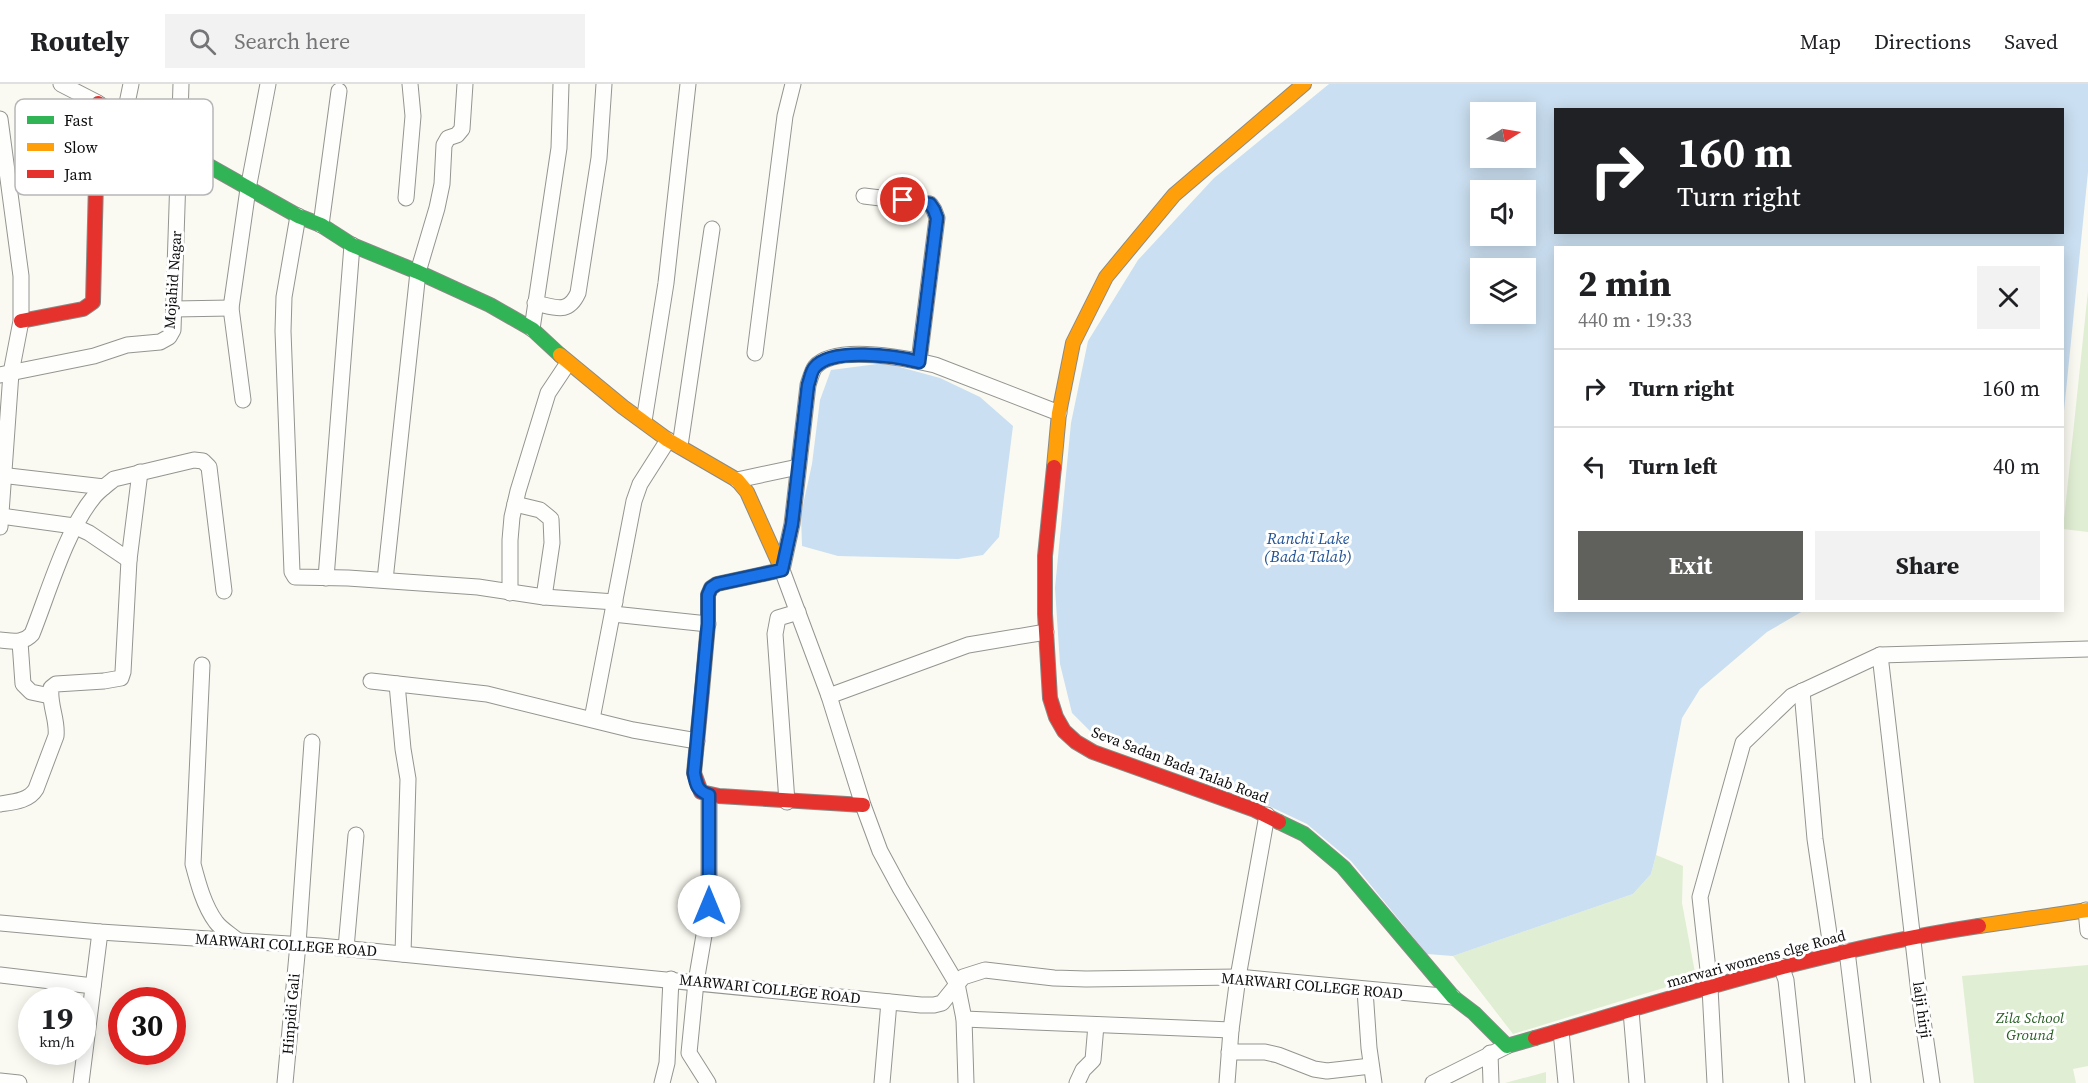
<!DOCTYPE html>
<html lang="en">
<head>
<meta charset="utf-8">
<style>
  body { margin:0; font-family:"Source Serif 4",serif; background:#f2f2f2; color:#202124; height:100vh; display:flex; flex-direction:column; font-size:22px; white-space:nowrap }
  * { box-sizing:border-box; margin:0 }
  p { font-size:20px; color:#757577 }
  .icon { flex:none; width:33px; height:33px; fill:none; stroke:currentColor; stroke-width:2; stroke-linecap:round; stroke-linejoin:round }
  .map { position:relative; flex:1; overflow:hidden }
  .sheet { position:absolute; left:1554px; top:162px; width:510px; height:366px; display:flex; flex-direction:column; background:#fff; border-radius:0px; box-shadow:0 3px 15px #0003 }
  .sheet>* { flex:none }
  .banner { position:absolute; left:1554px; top:24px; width:510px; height:126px; border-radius:0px; box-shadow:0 3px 15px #0003; background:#202124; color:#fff; overflow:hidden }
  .needle { width:39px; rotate:79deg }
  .controls { position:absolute; left:1470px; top:18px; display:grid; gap:12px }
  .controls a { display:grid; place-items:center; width:66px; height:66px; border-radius:0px; background:#fff; box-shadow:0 3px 15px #0003; font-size:30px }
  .speed { position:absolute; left:18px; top:903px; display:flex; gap:12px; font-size:30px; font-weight:700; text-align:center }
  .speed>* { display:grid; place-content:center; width:78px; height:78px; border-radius:50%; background:#fff; box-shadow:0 3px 15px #0003; line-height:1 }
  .speed small { font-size:15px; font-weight:400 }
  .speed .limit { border:9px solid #d22; background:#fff; color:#111 }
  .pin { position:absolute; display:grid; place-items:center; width:51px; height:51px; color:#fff; margin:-26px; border:3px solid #fff; border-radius:50%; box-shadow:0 2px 6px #0007 }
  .me { position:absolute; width:66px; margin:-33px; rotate:0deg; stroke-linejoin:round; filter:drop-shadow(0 0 4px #0008) }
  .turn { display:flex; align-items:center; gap:21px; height:126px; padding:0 24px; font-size:27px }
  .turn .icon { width:78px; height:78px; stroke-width:2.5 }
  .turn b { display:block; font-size:42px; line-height:51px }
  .round { display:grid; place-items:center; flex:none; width:63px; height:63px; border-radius:0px; background:#f2f2f2 }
  .head { display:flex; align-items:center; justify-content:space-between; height:102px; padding:0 24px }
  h1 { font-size:36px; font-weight:700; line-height:45px }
  .primary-button { display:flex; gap:12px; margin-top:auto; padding:12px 24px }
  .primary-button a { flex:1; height:69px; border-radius:0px; background:#60605d; color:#fff; font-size:24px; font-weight:700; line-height:69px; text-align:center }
  .primary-button a+a { background:#f2f2f2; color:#202124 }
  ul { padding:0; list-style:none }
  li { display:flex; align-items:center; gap:18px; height:78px; padding:0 24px; border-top:2px solid #e0e0e0 }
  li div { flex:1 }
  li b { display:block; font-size:22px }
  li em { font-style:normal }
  header { display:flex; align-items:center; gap:36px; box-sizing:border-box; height:84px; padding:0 30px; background:#fff; border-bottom:2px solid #e0e0e0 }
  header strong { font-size:28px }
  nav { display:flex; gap:33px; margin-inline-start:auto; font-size:21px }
  .search { width:420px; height:54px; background:#f2f2f2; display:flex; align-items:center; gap:15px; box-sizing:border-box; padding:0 21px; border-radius:0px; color:#757577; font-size:22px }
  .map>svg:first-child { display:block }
  .green { fill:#e0eed3 }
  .water { fill:#cadff1; fill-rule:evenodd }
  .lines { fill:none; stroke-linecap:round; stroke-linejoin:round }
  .street-casing { stroke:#949490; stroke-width:17 }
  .fast-casing { stroke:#8a8a87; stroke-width:16 }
  .slow-casing { stroke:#8a8a87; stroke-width:16 }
  .jam-casing { stroke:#8a8a87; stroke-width:16 }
  .street { stroke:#fefefd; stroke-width:15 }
  .fast { stroke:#30b455; stroke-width:14 }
  .slow { stroke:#ff9f0a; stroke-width:14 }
  .jam { stroke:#e5322d; stroke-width:14 }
  .route-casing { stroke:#114b97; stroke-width:15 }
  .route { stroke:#1a73e8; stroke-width:10 }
  .labels { text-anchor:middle; stroke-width:6; stroke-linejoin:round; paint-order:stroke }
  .street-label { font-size:15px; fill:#0d0d0d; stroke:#fff }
  .park-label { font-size:15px; font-style:italic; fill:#275f23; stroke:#fff }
  .water-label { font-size:16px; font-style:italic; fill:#205294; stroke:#fff }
  .key { fill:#fff; stroke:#b6b6b6; stroke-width:1.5 }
  .key-label { font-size:16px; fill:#0d0d0d }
</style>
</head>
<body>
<header>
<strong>Routely</strong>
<div class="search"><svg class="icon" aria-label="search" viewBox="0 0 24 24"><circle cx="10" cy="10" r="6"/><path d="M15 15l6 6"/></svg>Search here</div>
<nav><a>Map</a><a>Directions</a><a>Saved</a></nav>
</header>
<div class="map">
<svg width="2088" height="999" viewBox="0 0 2088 999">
  <rect width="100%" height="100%" fill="#fafaf2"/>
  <!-- green -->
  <g class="green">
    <path d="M 2088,207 L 2088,448 L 2063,445 Z"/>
    <path d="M 1656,771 L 1683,782 L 1682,819 L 1696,894 L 1513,950 L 1453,872 L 1633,810 L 1651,790 Z"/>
    <path d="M 2088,881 L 2088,982 L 2073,985 L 2076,999 L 1974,999 L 1962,892 Z"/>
    <path d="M 1546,988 L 1546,999 L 1505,999 Z"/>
  </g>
  <!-- water -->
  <g class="water">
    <path d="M 1329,0 L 2088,0 L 2088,88 L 2063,337 L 2062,164 L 1556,164 L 1556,526 L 1803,527 L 1767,548 L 1700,605 L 1682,634 L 1656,771 L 1651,790 L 1633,810 L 1453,872 L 1427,870 L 1351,777 L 1307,740 L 1252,714 L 1096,653 L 1072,629 L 1060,580 L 1055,504 L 1071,339 L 1088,257 L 1138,176 L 1214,94 ZM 1556,26 L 2062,26 L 2062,148 L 1556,148 ZM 1480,28 L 1526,28 L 1526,74 L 1480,74 ZM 1480,106 L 1526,106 L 1526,152 L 1480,152 ZM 1480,184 L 1526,184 L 1526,230 L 1480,230 Z"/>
    <path d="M 885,279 L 940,294 L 980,313 L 1013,342 L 999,453 L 983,471 L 958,475 L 838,472 L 802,462 L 801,430 L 812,380 L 820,316 L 831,286 Z"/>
  </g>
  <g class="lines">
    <defs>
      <g id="street">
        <path d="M 61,0 L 98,19"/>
        <path d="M 124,34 L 131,0"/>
        <path d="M 0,35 L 21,192 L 21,237 L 11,289 L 0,443"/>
        <path d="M 864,112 L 930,120 L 934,126 L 937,134 L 919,277"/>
        <path d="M 406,114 L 413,32 L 410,0"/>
        <path d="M 298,132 L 284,213 L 283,247 L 292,488 L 295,493 L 348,494 L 478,503 L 544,513 L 615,518"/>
        <path d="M 321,141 L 339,7"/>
        <path d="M 535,219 C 555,223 568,231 578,209 L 599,74 L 604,0"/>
        <path d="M 174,225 L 231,224"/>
        <path d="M 532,245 L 559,64 L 561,0"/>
        <path d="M 755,269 L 785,32 L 793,0"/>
        <path d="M 0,291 L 94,272 L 127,261 L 160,258 L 169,253 L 173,246 L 181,0"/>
        <path d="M 243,316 L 231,224 L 248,105 L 268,0"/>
        <path d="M 644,337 L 666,199 L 688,0"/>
        <path d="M 680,362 L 712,145"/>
        <path d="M 0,391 L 104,403"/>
        <path d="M 737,396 L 798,383"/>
        <path d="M 515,420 L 540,426 L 551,435 L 552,459 L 544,513"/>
        <path d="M 1,432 L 74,442 L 89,449 L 129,476"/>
        <path d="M 326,494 L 352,161"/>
        <path d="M 385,496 L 418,188 L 437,124 L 442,100 L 444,61 L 448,54 L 457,51 L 462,45 L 465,0"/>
        <path d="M 510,509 L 510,456 L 512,433 L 518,407 L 548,309 L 568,279"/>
        <path d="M 613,530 L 708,540"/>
        <path d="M 0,556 C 12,557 23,560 32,550 C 48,510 66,447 93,414 C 98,407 107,401 114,395 L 194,376 L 203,377 L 209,383 L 224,507"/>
        <path d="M 20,558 L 23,600 L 31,608 L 50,612"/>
        <path d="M 1880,571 L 1919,909 L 1932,999"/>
        <path d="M 202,581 L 193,780 C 198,799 204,822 216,838 C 221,845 230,850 237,856"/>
        <path d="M 371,597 L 487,610 L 633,646 L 697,657"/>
        <path d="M 397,600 L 403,665 L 408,695 L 403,870"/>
        <path d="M 1802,607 L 1815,755 L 1832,870"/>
        <path d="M 829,612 L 968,561 L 1046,548"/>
        <path d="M 592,635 L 634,417 L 640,400 L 668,356"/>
        <path d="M 787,718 L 775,550 L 778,534 L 798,528"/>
        <path d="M 0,720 C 13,718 29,717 36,705 L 56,652 C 58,636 49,621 51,604 L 56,600 L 104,597 L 121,594 L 123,588 L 129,476 L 140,388"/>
        <path d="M 2086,826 L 2088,847"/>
        <path d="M 0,839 L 100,848 L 320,862 L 921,921 L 934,921 L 942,919 L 963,893 L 985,886 L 1054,894 L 1086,895 L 1238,893 L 1453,913"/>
        <path d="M 346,864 L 356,751"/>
        <path d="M 1847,867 L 1863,999"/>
        <path d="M 1781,882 L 1786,896 L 1797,999"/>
        <path d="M 0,891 L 93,902"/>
        <path d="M 1365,906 L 1369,964 L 1374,999"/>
        <path d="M 1631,927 L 1637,999"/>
        <path d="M 964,935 L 1231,946"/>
        <path d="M 1561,947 L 1566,999"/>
        <path d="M 1229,968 L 1265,968 L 1278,971 L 1314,985 L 1327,987 L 1371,982"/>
        <path d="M 1490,969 L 1491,999"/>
        <path d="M 0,997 L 19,999"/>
        <path d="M 81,999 L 100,848"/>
        <path d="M 285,999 L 298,860 L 312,658"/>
        <path d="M 662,999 L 667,979 L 671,895"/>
        <path d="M 708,999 L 689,969 L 696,898 L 709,822 L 709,711"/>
        <path d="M 882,999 L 889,918"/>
        <path d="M 966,999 L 964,935 L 957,900 L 900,804 L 880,767 L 863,721 L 829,612 L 782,486 L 792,440 L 808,301 C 810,295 812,287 815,283 C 836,259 909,275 935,281 L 1059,329"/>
        <path d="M 1077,999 L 1083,986 L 1093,976 L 1096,941"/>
        <path d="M 1227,999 L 1231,946 L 1238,893 L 1267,731"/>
        <path d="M 1433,999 L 1507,962"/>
        <path d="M 1715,999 L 1710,904 L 1700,813 L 1743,659 L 1792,612 L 1880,571 L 2088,565"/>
      </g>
      <g id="fast">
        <path d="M 110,26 L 298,132 L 321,141 L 352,161 L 418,188 L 490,221 L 532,245 L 560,271"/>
        <path d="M 1279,738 L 1304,750 L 1343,783 L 1453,913 L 1474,929 L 1507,962 L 1535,954"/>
      </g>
      <g id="slow">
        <path d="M 560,271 L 623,323 L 668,356 L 737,396 L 747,408 L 782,486 L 717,500 L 711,504 L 708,511 L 708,540 L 702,607"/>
        <path d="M 1054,383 L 1059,329 L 1073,259 L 1106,193 L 1174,111 L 1304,0"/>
        <path d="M 1979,842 L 2088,826"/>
      </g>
      <g id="jam">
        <path d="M 21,237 L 83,225 L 93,218 L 98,19 L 110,26"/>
        <path d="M 1054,383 L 1045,472 L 1045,530 L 1050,614 L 1056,633 L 1064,647 L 1076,658 L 1093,668 L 1255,726 L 1279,738"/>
        <path d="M 702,607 L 694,689 L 701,708 L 719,712 L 863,721"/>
        <path d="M 1535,954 C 1682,911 1826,865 1979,842"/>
      </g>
    </defs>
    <!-- street casing -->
    <use href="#street" class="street-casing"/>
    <!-- fast casing -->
    <use href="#fast" class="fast-casing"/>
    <!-- slow casing -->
    <use href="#slow" class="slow-casing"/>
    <!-- jam casing -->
    <use href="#jam" class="jam-casing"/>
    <!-- street -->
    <use href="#street" class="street"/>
    <!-- fast -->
    <use href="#fast" class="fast"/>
    <!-- slow -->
    <use href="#slow" class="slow"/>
    <!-- jam -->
    <use href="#jam" class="jam"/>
  </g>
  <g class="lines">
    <defs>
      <path id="route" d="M 709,822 L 709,711 C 697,707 696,700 694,689 L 708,540 L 708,511 L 711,504 L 717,500 L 782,486 L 792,440 L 808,301 C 810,296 811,287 815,283 C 832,263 896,272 919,278 L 937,134 L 934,126 L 930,120 L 903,116"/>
    </defs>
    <!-- route casing -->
    <use href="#route" class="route-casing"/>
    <!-- route -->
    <use href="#route" class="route"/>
  </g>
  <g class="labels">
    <!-- street labels -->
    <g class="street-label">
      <text transform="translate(173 196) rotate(-86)" y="5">Mojahid Nagar</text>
      <text transform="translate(1180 681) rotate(21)" y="5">Seva Sadan Bada Talab Road</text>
      <text transform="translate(286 861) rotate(4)" y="5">MARWARI COLLEGE ROAD</text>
      <text transform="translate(1756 875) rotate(-15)" y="5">marwari womens clge Road</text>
      <text transform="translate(1312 902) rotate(5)" y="5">MARWARI COLLEGE ROAD</text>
      <text transform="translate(770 905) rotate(6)" y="5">MARWARI COLLEGE ROAD</text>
      <text transform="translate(1922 926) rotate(82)" y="5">lalji hirji</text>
      <text transform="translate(291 930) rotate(-85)" y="5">Hinpidi Gali</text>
    </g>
    <!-- park labels -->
    <g class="park-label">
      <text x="2030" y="939">Zila School<tspan x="2030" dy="17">Ground</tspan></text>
    </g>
    <!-- water labels -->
    <g class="water-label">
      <text x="1308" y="460">Ranchi Lake<tspan x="1308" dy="18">(Bada Talab)</tspan></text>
    </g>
  </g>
  <!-- legend -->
  <rect x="15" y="15" width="198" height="96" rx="9" class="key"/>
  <rect x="27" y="32" width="27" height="8" fill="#30b455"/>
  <rect x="27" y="59" width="27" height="8" fill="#ff9f0a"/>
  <rect x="27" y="86" width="27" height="8" fill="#e5322d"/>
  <g class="key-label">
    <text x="64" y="42">Fast</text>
    <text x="64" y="69">Slow</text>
    <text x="64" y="96">Jam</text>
  </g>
</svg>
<div class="controls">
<a><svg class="needle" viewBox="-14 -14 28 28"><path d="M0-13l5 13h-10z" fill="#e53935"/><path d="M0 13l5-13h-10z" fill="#757577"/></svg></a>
<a><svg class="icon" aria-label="sound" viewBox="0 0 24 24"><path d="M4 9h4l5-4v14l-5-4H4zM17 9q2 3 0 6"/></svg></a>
<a><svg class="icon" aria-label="layers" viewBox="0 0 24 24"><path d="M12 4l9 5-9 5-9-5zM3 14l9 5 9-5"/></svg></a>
</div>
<div class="speed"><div>19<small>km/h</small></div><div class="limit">30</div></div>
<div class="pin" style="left:903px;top:116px;background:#d93025"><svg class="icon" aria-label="arrive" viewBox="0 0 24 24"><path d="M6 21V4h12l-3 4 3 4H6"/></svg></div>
<svg class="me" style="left:709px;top:822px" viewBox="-20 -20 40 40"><circle r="19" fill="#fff"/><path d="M0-13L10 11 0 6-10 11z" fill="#1a73e8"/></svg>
<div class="banner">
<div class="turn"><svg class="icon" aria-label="right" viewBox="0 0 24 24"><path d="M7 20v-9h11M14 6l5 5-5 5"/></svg><div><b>160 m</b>Turn right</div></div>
</div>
<section class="sheet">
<div class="head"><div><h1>2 min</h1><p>440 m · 19:33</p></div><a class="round"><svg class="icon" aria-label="close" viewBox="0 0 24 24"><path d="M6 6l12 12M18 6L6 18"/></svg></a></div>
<ul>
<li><svg class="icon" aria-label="right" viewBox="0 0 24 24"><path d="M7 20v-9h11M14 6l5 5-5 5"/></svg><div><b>Turn right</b></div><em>160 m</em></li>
<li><svg class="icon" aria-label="left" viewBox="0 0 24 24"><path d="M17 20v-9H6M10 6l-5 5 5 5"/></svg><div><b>Turn left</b></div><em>40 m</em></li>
</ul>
<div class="primary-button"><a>Exit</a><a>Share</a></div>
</section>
</div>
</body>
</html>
